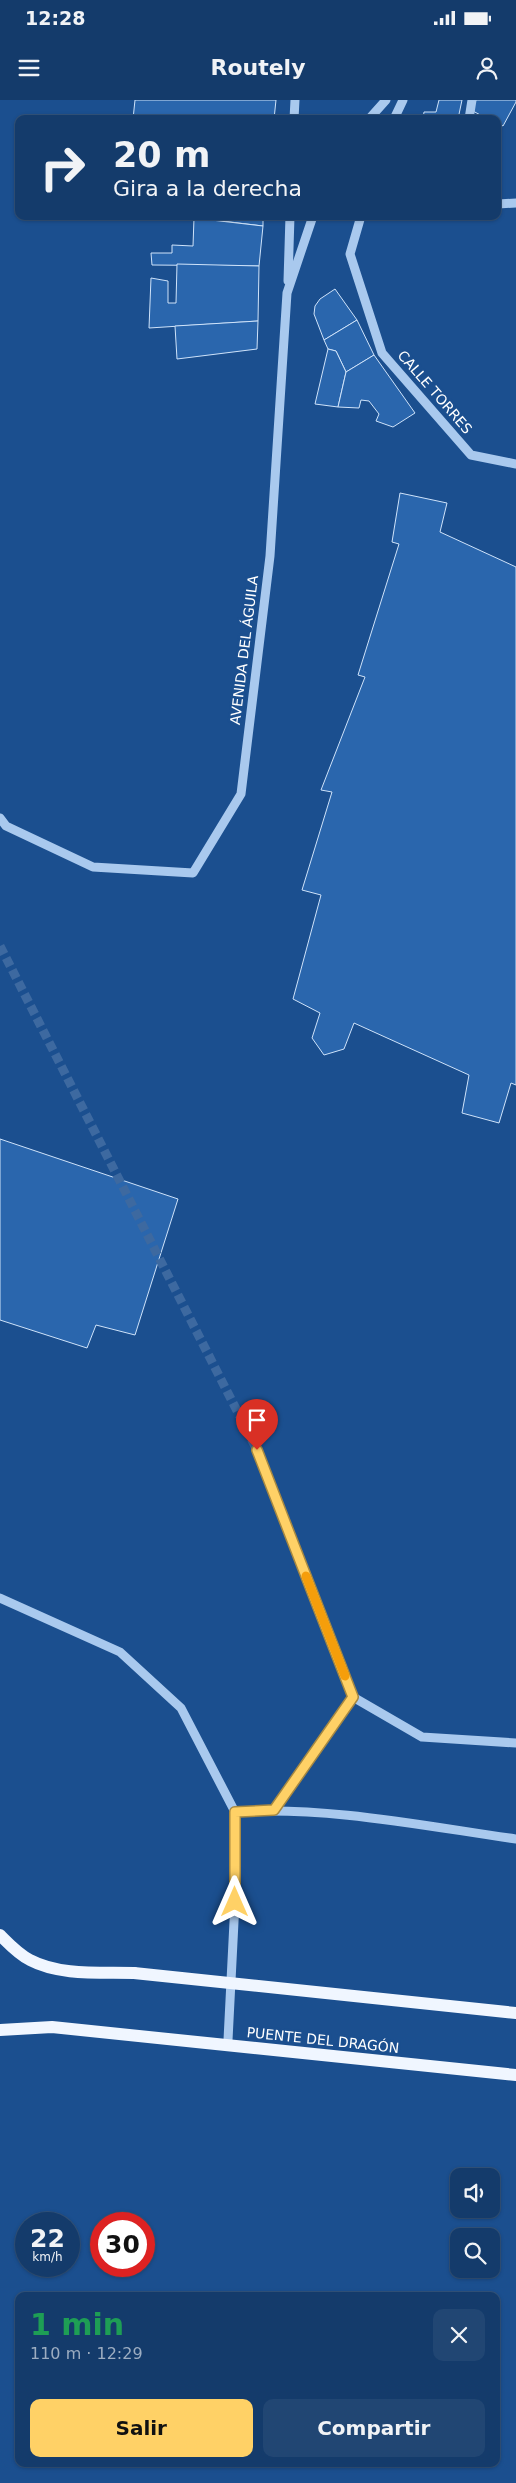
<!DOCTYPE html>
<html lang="es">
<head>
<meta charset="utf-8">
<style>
  body { margin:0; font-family:"DejaVu Sans",sans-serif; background:#214673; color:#f1f3f6; height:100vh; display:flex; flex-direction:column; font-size:19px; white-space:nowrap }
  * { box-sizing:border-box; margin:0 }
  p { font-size:16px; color:#9dadc1 }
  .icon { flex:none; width:28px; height:28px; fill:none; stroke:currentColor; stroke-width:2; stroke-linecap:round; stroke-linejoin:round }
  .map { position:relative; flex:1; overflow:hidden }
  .drawer { position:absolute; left:15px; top:2192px; width:485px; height:175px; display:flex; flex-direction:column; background:#143b6b; border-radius:10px; box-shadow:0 1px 4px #0004,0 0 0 1px #33557e }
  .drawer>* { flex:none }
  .top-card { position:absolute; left:15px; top:15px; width:486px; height:105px; border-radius:10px; box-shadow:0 1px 4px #0004,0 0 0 1px #33557e; background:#143b6b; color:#f1f3f6; overflow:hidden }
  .buttons { position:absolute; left:450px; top:2068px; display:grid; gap:10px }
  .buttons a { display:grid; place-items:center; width:50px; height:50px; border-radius:10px; background:#143b6b; box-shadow:0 1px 4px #0004,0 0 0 1px #33557e; font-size:25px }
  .speed { position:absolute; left:15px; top:2112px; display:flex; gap:10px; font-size:25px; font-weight:700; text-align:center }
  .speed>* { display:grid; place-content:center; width:65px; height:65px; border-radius:50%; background:#143b6b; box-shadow:0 1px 4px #0004,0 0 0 1px #33557e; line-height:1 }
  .speed small { font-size:12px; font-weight:400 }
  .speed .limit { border:8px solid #d22; background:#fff; color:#111 }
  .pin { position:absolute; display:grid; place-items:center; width:42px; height:42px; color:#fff; margin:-51px -21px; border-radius:50% 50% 50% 0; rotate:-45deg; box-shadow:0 0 5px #0007 }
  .pin .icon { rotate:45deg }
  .me { position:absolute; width:55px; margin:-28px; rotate:0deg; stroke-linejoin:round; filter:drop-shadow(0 0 4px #0008) }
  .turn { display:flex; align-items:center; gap:18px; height:105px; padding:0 15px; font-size:22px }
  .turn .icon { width:65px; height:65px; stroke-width:2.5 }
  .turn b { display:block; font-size:35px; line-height:42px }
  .round { display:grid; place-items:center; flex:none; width:52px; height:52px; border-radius:10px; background:#214673 }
  .summary { display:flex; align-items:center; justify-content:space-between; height:85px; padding:0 15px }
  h1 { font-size:30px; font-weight:700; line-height:38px; color:#1e9e55 }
  .primary-button { display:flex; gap:10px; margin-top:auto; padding:10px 15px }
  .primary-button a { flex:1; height:58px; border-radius:10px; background:#ffd166; color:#111; font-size:20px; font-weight:700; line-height:58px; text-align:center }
  .primary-button a+a { background:#214673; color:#f1f3f6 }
  .status { display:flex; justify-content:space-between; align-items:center; height:35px; padding:0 25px; background:#143b6b; direction:ltr }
  .status svg { height:14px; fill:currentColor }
  header { display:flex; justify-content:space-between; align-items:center; height:65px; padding:0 15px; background:#143b6b; font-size:22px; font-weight:700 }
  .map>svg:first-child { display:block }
  .building { fill:#2a66ad; stroke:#cfe3fa }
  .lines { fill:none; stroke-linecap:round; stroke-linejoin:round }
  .minor-tunnel { stroke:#3d69a0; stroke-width:9; stroke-dasharray:9 4.5; stroke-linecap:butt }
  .minor { stroke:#a9c9ee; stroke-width:9 }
  .major { stroke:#f0f6ff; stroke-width:12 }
  .major-bridge { stroke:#f0f6ff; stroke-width:12 }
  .route-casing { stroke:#a68842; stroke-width:12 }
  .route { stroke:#ffd166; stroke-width:9 }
  .slow { stroke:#f59e0b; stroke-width:9 }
  .labels { text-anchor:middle; stroke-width:5; stroke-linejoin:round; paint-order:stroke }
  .street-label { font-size:14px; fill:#fff; stroke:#1b4f8f }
</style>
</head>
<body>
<div class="status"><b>12:28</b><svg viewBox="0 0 49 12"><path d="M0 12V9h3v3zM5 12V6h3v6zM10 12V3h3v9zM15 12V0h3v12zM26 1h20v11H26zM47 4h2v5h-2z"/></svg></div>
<header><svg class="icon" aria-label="menu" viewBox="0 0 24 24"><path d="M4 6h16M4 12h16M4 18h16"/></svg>Routely<svg class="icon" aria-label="person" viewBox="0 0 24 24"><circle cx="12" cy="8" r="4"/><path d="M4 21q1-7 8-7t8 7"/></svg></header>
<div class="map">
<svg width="516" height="2383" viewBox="0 0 516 2383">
  <rect width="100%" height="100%" fill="#1b4f8f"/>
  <!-- building -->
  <g class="building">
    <path d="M 135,0 L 276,0 L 274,19 L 133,19 Z"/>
    <path d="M 439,0 L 462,0 L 458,19 L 423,19 L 424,12 L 436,12 Z"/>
    <path d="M 476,0 L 516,0 L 516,2 L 503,26 L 498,23 L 498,19 L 488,19 L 471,10 Z"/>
    <path d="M 206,116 L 263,116 L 263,126 L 206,119 Z"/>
    <path d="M 194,118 L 263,126 L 259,166 L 152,165 L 151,153 L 172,153 L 172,145 L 193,146 Z"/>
    <path d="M 177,164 L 259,166 L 258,221 L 149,228 L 151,178 L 168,181 L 168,203 L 176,203 Z"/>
    <path d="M 335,189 L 357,220 L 324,240 L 314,214 L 315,206 L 320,199 Z"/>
    <path d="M 357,220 L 374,255 L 346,272 L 336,251 L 328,249 L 324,240 Z"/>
    <path d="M 258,221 L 257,249 L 177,259 L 175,226 Z"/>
    <path d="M 328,249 L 336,251 L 346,272 L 338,307 L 315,304 Z"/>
    <path d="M 374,255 L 415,313 L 393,327 L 376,321 L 379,314 L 369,301 L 361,300 L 359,308 L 338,307 L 346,272 Z"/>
    <path d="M 400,393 L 447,403 L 440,432 L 516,467 L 516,985 L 511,983 L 499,1023 L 462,1013 L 469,975 L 354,923 L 344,949 L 324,955 L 312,938 L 320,913 L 293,899 L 321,795 L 302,790 L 332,692 L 321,690 L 365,577 L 358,575 L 399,444 L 392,442 Z"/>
    <path d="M 0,1039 L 178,1099 L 135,1235 L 96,1225 L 87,1248 L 0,1220 Z"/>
  </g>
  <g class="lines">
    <!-- minor-tunnel -->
    <path class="minor-tunnel" d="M 0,846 L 257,1350"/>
    <!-- minor -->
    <g class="minor">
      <path d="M 294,19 L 295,0"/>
      <path d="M 369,19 L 386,0"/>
      <path d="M 394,19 L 403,0"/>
      <path d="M 469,19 L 472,0"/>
      <path d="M 498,104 L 516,103"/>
      <path d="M 361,116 L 350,154 L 382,253 L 471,355 L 516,364"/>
      <path d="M 288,181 L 290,116"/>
      <path d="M 0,718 L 6,726 L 93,767 L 193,773 L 241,694 L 270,456 L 287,193 L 313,116"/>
      <path d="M 257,1350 L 353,1597 L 422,1637 L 516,1643"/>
      <path d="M 0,1498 L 120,1552 L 181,1608 L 235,1712 L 235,1802 L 228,1940"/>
      <path d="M 274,1710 L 353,1597"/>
      <path d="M 235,1712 C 328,1706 424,1726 516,1739"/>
    </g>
    <!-- major -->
    <g class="major">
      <path d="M 0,1835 C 9,1844 18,1854 30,1860 C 60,1876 101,1872 134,1873"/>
      <path d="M 0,1930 L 52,1927 L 516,1975"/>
    </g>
    <!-- major-bridge -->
    <path class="major-bridge" d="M 134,1873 L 516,1913"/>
  </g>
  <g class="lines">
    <defs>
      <path id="route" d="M 235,1802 L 235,1712 L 274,1710 L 353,1597 L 257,1350"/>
    </defs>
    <!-- route casing -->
    <use href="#route" class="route-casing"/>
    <!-- route -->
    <use href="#route" class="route"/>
    <!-- slow -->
    <path class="slow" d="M 306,1476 L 345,1576"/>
  </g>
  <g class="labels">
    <!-- street labels -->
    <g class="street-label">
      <text transform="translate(435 292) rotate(49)" y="5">CALLE TORRES</text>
      <text transform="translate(244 550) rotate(-83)" y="5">AVENIDA DEL ÁGUILA</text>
      <text transform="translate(323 1940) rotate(6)" y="5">PUENTE DEL DRAGÓN</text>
    </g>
  </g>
</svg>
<div class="buttons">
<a><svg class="icon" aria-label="sound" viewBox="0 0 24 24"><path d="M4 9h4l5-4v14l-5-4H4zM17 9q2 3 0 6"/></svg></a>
<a><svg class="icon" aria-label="search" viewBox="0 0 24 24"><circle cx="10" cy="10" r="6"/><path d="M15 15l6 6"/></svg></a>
</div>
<div class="speed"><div>22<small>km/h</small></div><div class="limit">30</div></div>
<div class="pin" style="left:257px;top:1350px;background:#d93025"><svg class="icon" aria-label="arrive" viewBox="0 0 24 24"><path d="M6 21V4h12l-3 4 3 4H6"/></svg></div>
<svg class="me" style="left:235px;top:1802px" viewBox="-20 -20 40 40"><path d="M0-17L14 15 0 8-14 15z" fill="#ffd166" stroke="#fff" stroke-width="4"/></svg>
<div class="top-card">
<div class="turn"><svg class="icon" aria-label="right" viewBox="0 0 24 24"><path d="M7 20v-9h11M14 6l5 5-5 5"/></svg><div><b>20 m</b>Gira a la derecha</div></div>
</div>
<section class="drawer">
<div class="summary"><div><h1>1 min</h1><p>110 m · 12:29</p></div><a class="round"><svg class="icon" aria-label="close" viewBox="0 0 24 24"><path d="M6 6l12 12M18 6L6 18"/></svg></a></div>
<div class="primary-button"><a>Salir</a><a>Compartir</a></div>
</section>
</div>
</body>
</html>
